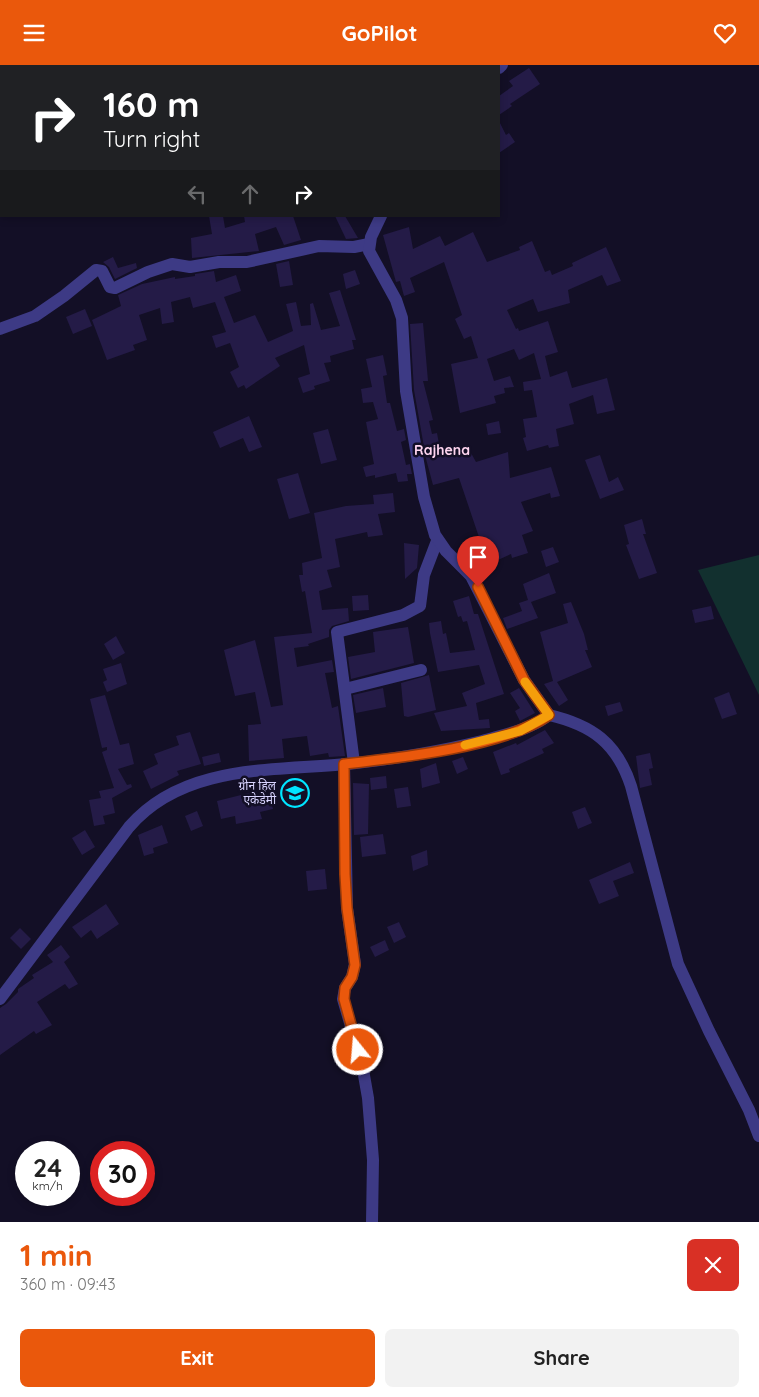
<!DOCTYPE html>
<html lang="en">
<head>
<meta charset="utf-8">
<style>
  body { margin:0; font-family:Quicksand,"Noto Sans Devanagari",sans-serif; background:#f2f2f2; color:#222; height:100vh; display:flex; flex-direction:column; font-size:19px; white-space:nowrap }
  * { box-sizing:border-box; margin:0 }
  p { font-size:16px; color:#767676 }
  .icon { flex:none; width:28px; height:28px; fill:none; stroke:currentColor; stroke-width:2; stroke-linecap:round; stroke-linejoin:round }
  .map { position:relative; height:1157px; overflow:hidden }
  .details { display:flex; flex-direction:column; background:#fff; flex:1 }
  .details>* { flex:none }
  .guide { position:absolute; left:0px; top:0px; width:500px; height:152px; box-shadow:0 2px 8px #0003; background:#202124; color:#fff; overflow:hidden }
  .speed { position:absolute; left:15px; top:1076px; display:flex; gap:10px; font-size:25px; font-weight:700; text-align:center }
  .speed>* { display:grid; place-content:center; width:65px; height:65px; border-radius:50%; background:#fff; box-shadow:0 2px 8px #0003; line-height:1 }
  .speed small { font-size:12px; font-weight:400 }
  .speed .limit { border:8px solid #d22; background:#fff; color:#111 }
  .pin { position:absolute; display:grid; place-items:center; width:42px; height:42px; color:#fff; margin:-51px -21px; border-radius:50% 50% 50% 0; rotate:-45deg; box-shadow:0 0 5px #0007 }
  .pin .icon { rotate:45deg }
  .me { position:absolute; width:55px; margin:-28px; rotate:343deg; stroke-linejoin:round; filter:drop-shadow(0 0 4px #0008) }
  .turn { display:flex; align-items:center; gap:18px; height:105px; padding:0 20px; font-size:22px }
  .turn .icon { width:65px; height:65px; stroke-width:2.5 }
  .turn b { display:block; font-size:35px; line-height:42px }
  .lanes { display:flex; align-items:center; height:48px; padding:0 20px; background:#0003; justify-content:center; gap:25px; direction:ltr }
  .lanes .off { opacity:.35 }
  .round { display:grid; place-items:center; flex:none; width:52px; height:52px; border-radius:8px; background:#f2f2f2 }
  .summary { display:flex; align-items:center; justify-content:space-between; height:85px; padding:0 20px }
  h1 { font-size:30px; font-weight:800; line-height:38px; color:#ea580c }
  .button { display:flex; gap:10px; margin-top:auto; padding:10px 20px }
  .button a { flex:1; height:58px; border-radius:8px; background:#ea580c; color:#fff; font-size:20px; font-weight:800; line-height:58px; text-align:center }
  .button a+a { background:#f2f2f2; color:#222 }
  header { display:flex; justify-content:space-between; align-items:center; height:65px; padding:0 20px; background:#ea580c; color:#fff; font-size:22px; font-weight:800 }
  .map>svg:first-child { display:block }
  .green { fill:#12302f }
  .building { fill:#241b47 }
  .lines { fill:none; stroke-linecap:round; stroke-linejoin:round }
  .minor { stroke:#3d3a85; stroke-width:12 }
  .tertiary { stroke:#3d3a85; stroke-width:12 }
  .route-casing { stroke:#983908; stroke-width:12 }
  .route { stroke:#ea580c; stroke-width:9 }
  .slow { stroke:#f59e0b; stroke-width:9 }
  .labels { text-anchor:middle; stroke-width:5; stroke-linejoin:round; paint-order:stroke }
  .poi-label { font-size:12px; fill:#d9d4ff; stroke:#130f26; text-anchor:end }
  .neighbourhood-label { font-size:14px; font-weight:bold; fill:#ffd6f0; stroke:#130f26 }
</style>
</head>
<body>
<header><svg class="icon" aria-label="menu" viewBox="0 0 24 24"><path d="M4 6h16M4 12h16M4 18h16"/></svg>GoPilot<svg class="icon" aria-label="heart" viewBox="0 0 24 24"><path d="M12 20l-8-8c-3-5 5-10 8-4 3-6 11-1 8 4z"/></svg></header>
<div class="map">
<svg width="759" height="1157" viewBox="0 0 759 1157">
  <rect width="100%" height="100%" fill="#130f26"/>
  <!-- green -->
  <path class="green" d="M 759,490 L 759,630 L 698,505 Z"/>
  <!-- building -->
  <g class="building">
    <path d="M 529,3 L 540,19 L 510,39 L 512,41 L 499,50 L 499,31 L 513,21 L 509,16 Z"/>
    <path d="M 499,56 L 506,70 L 509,68 L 515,77 L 499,88 Z"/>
    <path d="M 209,151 L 223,151 L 225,163 L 245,157 L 244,151 L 293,151 L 301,175 L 284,180 L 276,162 L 255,169 L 259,186 L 192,193 L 191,173 L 212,169 Z"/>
    <path d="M 335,151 L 345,151 L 358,173 L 346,174 Z"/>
    <path d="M 409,162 L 413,184 L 440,171 L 445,181 L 473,167 L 487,197 L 520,185 L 519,182 L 532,176 L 545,207 L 550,205 L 552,210 L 573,201 L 572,198 L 606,182 L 621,216 L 607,221 L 602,210 L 568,225 L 570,238 L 538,247 L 533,234 L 507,245 L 516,264 L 518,263 L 519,266 L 548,256 L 558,287 L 545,291 L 550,312 L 567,306 L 572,323 L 607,313 L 615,345 L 597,349 L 593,330 L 569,339 L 574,359 L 556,364 L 559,381 L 549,383 L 548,380 L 527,386 L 523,373 L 526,372 L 523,354 L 537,352 L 532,325 L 524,326 L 523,317 L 541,314 L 534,288 L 519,295 L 514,284 L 487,294 L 494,316 L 510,311 L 514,322 L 504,323 L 505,328 L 494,331 L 496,338 L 460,348 L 451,299 L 478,293 L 471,271 L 464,274 L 455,254 L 462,250 L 444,197 L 410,213 L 415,227 L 404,231 L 400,216 L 396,217 L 383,170 Z"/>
    <path d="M 113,192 L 118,203 L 136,198 L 137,203 L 115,214 L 109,202 L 103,197 Z"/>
    <path d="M 289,196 L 293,220 L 280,222 L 276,199 Z"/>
    <path d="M 355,205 L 360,219 L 346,224 L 343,209 Z"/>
    <path d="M 214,206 L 216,217 L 236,210 L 241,226 L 224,232 L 234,258 L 255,250 L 268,277 L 293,266 L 286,239 L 296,237 L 301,261 L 311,260 L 310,239 L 313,238 L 321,265 L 340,261 L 329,228 L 340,225 L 356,275 L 352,275 L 354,284 L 330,291 L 331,297 L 324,298 L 330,316 L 314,321 L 315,324 L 303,328 L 298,313 L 310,309 L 304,280 L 275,293 L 280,301 L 246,324 L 244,320 L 238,323 L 230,307 L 239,302 L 230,278 L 216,283 L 212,271 L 226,267 L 215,237 L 193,243 L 190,232 L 171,237 L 174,257 L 162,259 L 160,243 L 139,250 L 147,275 L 133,280 L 135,285 L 107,295 L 92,255 L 121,241 L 118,230 L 142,219 L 175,212 L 175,214 L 195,211 L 195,209 Z"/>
    <path d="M 85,244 L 92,261 L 73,269 L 66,252 Z"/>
    <path d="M 423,258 L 428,316 L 423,316 L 433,355 L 429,356 L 432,369 L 437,368 L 439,379 L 424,382 L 414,325 L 410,259 Z"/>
    <path d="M 383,290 L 387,310 L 383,311 L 387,338 L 390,338 L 397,366 L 404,364 L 406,375 L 401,377 L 406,400 L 410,399 L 412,409 L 407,409 L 408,416 L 398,417 L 396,408 L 375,413 L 375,410 L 366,412 L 363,402 L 374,399 L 366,357 L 378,354 L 373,337 L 363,338 L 361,324 L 372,322 L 366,294 Z"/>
    <path d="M 249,351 L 262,382 L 249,387 L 243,373 L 220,383 L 213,367 Z"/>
    <path d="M 499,356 L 501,368 L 488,370 L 486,359 Z"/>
    <path d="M 328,364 L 337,395 L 321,399 L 313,368 Z"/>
    <path d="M 508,387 L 510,413 L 551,402 L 560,431 L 551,433 L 550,428 L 521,437 L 533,466 L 522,470 L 528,488 L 512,493 L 511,489 L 476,505 L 469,497 L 476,493 L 472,482 L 481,478 L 459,413 L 433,420 L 425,390 L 471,388 L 476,397 Z"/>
    <path d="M 600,390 L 609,417 L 618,412 L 624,425 L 600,434 L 585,395 Z"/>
    <path d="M 298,408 L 310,448 L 289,454 L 277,414 Z"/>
    <path d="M 393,428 L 395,447 L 378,449 L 383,470 L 368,472 L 367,467 L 335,474 L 340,502 L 327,505 L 332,522 L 319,526 L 322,545 L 348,543 L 349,556 L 332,561 L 329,565 L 329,572 L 308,579 L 309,581 L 294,583 L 297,602 L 332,595 L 334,607 L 325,608 L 332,643 L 338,641 L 345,691 L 329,692 L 328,688 L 310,691 L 307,671 L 282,674 L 284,693 L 249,696 L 248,660 L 261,659 L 255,627 L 235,631 L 224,585 L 255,575 L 271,642 L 283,640 L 274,572 L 312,568 L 305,526 L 302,527 L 299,510 L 303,510 L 302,498 L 322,493 L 314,448 L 346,441 L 374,439 L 373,430 Z"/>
    <path d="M 642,454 L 646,469 L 643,469 L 657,508 L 639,514 L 626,480 L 629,479 L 624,460 Z"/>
    <path d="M 404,478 L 419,480 L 417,503 L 405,514 Z"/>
    <path d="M 553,482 L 559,497 L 546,502 L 541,486 Z"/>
    <path d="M 549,508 L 556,528 L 531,537 L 538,553 L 507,564 L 503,553 L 522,546 L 519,538 L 528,535 L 523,519 Z"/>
    <path d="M 368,530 L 369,545 L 353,546 L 352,531 Z"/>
    <path d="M 469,531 L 474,549 L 478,549 L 504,629 L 476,638 L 479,655 L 489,654 L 490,663 L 441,666 L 434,648 L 467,641 L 462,628 L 485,619 L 479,600 L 438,607 L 430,568 L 429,558 L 441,556 L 443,569 L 446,568 L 450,588 L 475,585 L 467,556 L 463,557 L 461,551 L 458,552 L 453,536 Z"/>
    <path d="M 571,537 L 584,569 L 588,585 L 585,585 L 592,602 L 557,617 L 568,635 L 559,641 L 544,619 L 553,616 L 540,567 L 568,558 L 563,539 Z"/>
    <path d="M 711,541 L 714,554 L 695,558 L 692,545 Z"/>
    <path d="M 408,562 L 414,598 L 351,614 L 348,592 L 375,587 L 373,567 Z"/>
    <path d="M 116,571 L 125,588 L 113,595 L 104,579 Z"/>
    <path d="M 121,598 L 127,619 L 107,627 L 103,617 L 107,615 L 103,604 Z"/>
    <path d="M 429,610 L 436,645 L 408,652 L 404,651 L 401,618 Z"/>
    <path d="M 383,623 L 386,642 L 356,648 L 353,630 Z"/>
    <path d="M 519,623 L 535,648 L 520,656 L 515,646 L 520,643 L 510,628 Z"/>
    <path d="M 729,627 L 737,649 L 722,654 L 714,633 Z"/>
    <path d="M 105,630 L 120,680 L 129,678 L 134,699 L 118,704 L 127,720 L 131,719 L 132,722 L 112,733 L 115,748 L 103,751 L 105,759 L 94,761 L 89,735 L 101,733 L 99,726 L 114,723 L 102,687 L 107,685 L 107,682 L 102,683 L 90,634 Z"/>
    <path d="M 620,637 L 623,646 L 608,651 L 605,641 Z"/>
    <path d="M 545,665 L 554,678 L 542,684 L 544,688 L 509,704 L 510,707 L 501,710 L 493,687 L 516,678 L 517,680 Z"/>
    <path d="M 190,667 L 201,699 L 177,706 L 179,710 L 151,724 L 143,706 L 158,699 L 154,689 L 179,680 L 176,671 Z"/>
    <path d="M 219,688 L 221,697 L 204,701 L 202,692 Z"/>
    <path d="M 650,688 L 653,703 L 649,704 L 652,720 L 640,723 L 636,691 Z"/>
    <path d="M 463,692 L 468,704 L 457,709 L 452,696 Z"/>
    <path d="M 436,698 L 440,718 L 422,723 L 420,704 Z"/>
    <path d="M 386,711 L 387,723 L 371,725 L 370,713 Z"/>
    <path d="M 353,718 L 369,719 L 368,769 L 354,770 Z"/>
    <path d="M 408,722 L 411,741 L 397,743 L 394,724 Z"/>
    <path d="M 257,726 L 258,733 L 269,730 L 273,744 L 260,747 L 262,754 L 236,759 L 235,751 L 221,754 L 217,736 Z"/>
    <path d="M 585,742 L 592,758 L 578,764 L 572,747 Z"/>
    <path d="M 197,746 L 203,761 L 191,766 L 185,751 Z"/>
    <path d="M 162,760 L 168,778 L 153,783 L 154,788 L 144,791 L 138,770 Z"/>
    <path d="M 85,765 L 95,782 L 82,790 L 72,773 Z"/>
    <path d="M 383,769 L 386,789 L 362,792 L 360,772 Z"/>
    <path d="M 427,785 L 428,800 L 413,806 L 411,791 Z"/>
    <path d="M 630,797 L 634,808 L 613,816 L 619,831 L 599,839 L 589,815 Z"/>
    <path d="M 325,804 L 327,824 L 308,826 L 306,806 Z"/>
    <path d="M 106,839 L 119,859 L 97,874 L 91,865 L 81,873 L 72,862 Z"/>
    <path d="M 399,857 L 406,872 L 394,878 L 387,862 Z"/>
    <path d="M 20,863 L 31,874 L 21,884 L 10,873 Z"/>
    <path d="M 385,875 L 389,885 L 375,892 L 370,882 Z"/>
    <path d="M 61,880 L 70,892 L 64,897 L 78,919 L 69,924 L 65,919 L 37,937 L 52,960 L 36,969 L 34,966 L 0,990 L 0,943 L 6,939 L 18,927 L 18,924 L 34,913 L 32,910 L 53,897 L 47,890 Z"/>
  </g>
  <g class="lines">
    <!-- minor -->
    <g class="minor">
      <path d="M 0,264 L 35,251 L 64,231 L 96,205 L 102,206 L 110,222 L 115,223 L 148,207 L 172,199 L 190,202 L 219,197 L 247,197 L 319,181 L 354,182 L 369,179"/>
      <path d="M 345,624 L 421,605"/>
      <path d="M 549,650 C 592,660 617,678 631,721 L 678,899 L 709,966 L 749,1045 L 759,1071"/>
      <path d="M 354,698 L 337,567 L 403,550 L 420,541 L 424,510 L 437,476"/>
      <path d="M 344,699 L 347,843 L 355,899 L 352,912 L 345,923 L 343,934 L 362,999 L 368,1033 L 373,1095 L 372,1157"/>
    </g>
    <!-- tertiary -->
    <g class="tertiary">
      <path d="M 499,3 L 502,0"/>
      <path d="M 0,934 L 129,762 C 183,699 272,706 348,699 C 393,694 438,687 482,676 C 506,669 529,665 549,650 L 524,615 L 471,511 L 446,486 L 435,470 L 424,432 L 406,326 L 402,253 L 396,235 L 369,186 L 371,172 L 381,151"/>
    </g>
  </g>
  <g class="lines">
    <defs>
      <path id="route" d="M 358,985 L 344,934 L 345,923 L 352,912 L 355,900 L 347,843 L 345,809 L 344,699 C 399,693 504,682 549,650 L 524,615 L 478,522"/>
    </defs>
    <!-- route casing -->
    <use href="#route" class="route-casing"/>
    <!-- route -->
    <use href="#route" class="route"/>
    <!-- slow -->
    <path class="slow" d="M 465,680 L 520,666 L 549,650 L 525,617"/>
  </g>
  <!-- icons -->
  <defs>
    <symbol id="school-ring" viewBox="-11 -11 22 22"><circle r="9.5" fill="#130f26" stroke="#00e5ff" stroke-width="1.5"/><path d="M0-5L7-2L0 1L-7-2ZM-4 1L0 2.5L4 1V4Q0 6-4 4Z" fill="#00e5ff"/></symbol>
  </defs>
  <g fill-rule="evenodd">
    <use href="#school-ring" x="279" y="712" width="32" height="32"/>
  </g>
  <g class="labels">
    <!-- poi labels -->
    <g class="poi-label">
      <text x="276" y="725">ग्रीन हिल<tspan x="276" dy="14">एकेडेमी</tspan></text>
    </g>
    <!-- neighbourhood labels -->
    <g class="neighbourhood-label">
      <text x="442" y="390">Rajhena</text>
    </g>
  </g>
</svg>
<div class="speed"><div>24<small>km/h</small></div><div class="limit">30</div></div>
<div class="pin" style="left:478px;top:522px;background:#d93025"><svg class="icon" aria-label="arrive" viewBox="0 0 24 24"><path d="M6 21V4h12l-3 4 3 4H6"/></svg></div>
<svg class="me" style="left:358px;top:985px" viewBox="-20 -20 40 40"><circle r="17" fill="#ea580c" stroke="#fff" stroke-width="3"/><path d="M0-11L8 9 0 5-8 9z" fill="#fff"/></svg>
<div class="guide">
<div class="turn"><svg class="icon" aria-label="right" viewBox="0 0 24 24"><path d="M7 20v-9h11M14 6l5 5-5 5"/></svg><div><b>160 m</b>Turn right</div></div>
<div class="lanes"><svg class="icon off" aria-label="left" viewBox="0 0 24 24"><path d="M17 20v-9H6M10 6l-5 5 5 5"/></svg><svg class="icon off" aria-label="ahead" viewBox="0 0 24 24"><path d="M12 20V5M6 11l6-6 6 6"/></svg><svg class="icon" aria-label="right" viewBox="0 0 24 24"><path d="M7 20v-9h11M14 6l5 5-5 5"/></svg></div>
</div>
</div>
<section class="details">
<div class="summary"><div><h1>1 min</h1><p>360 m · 09:43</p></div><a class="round" style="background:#d93025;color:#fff"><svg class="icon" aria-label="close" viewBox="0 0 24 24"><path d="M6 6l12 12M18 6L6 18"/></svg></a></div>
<div class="button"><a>Exit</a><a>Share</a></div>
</section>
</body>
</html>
